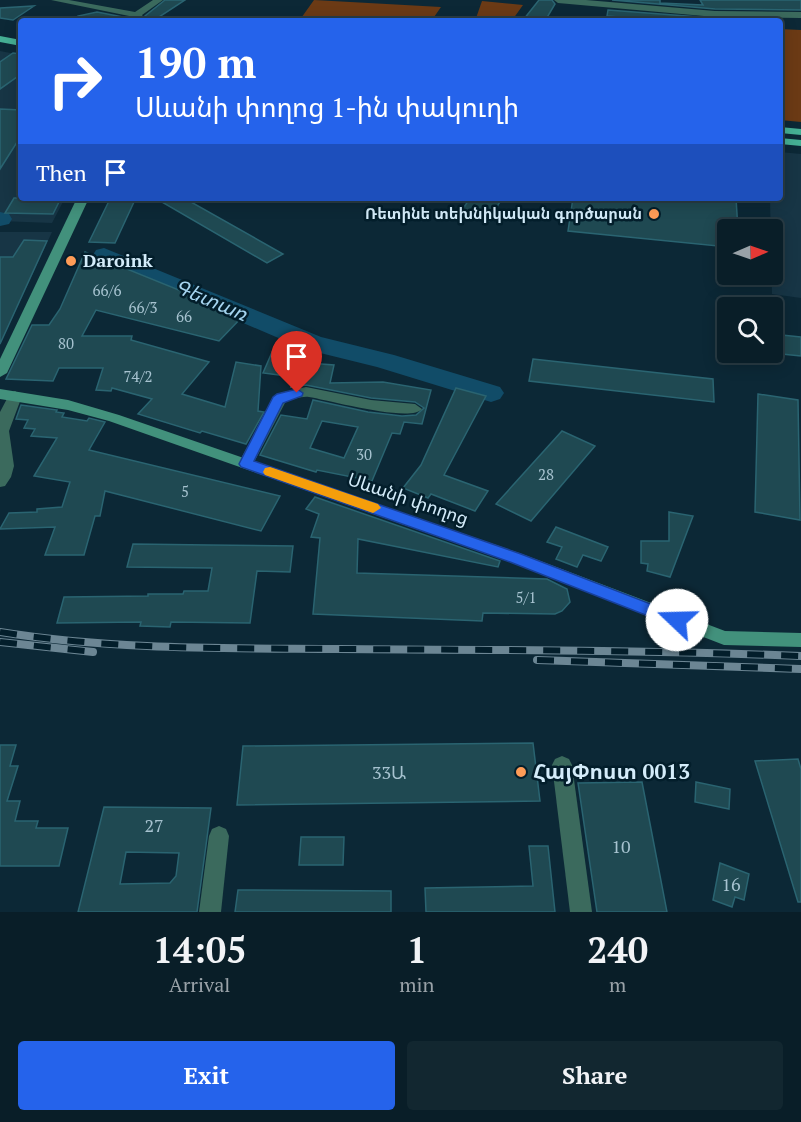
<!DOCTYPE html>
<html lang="en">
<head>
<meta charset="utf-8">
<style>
  body { margin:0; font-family:"PT Serif","Noto Sans Armenian",serif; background:#122730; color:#f1f3f6; height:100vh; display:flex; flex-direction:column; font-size:22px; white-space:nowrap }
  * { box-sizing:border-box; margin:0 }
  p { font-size:20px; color:#99a2a8 }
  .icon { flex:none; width:33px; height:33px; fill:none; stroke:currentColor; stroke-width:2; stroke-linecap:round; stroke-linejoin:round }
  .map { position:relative; height:912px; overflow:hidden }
  .drawer { display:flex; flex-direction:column; background:#091e28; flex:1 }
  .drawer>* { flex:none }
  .guide { position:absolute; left:18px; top:18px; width:765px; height:183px; border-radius:6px; box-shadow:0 3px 15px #0003,0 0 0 2px #293c45; background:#2563eb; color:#fff; overflow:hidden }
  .needle { width:39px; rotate:88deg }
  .tools { position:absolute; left:717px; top:219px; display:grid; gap:12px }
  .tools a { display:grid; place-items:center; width:66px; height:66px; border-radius:6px; background:#091e28; box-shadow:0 3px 15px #0003,0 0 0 2px #293c45; font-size:30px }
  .pin { position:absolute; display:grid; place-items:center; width:51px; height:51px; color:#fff; margin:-62px -26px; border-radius:50% 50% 50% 0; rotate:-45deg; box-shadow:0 0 6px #0007 }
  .pin .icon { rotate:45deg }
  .me { position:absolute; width:66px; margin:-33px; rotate:291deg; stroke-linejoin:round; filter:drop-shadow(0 0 4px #0008) }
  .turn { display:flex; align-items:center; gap:21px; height:126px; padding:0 18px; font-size:27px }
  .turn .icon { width:78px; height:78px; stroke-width:2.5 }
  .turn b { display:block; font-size:42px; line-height:51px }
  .then { display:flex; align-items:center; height:57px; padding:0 18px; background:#0003; gap:12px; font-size:22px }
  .eta { display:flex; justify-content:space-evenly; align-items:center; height:102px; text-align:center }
  .eta b { font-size:36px; font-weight:600; line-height:42px }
  .primary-button { display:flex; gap:12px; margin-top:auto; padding:12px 18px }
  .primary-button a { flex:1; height:69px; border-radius:6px; background:#2563eb; color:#fff; font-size:24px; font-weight:600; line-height:69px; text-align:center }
  .primary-button a+a { background:#122730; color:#f1f3f6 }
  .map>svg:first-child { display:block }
  .built { fill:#173545 }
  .green { fill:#6b3a15 }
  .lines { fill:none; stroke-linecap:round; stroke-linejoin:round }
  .river { fill:#114c68; fill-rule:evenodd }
  .building { fill:#1f4952; stroke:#2a6471; stroke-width:1.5; fill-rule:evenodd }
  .street { fill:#3b6a5d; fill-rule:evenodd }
  .secondary { fill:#42917c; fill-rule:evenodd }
  .primary { fill:#45af94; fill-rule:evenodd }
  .rail-casing { stroke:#6c8694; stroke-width:8 }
  .rail { stroke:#031e2b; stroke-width:6; stroke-dasharray:17; stroke-linecap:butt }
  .route { fill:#2563eb; stroke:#184099; stroke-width:1.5 }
  .slow { fill:#f59e0b }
  .poi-dot { fill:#fe9c57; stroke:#031e2b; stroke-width:2 }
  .labels { text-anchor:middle; stroke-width:5; stroke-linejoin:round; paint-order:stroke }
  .far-poi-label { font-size:15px; font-weight:bold; fill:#d4ecfa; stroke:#031e2b; text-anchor:end }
  .number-label { font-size:15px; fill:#a7c3d0 }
  .poi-label { font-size:18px; font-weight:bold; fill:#d4ecfa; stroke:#031e2b; text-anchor:start }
  .street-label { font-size:18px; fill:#d4ecfa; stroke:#031e2b }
  .near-number-label { font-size:18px; fill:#a7c3d0 }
  .water-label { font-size:20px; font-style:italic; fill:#a5d4ef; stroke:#031e2b }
  .near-poi-label { font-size:21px; font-weight:bold; fill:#d4ecfa; stroke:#031e2b; text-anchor:start }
</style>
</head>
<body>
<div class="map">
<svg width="801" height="912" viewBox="0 0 801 912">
  <rect width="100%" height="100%" fill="#0c2836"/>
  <!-- built -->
  <g class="built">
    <path d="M 0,51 L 21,55 L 21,198 L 65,198 L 52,223 L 0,221 Z"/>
    <path d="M 780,152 L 801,154 L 801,298 L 772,294 L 770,198 L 780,198 Z"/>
    <path d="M 0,232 L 52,232 L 0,345 Z"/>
  </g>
  <!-- green -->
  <g class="green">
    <path d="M 314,0 L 441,7 L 432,20 L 444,21 L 299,21 Z"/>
    <path d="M 482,1 L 523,5 L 513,19 L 533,21 L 475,21 Z"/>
    <path d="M 780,29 L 801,30 L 801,122 L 780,120 Z"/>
  </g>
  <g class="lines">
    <!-- river -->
    <g class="river">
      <path d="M 0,212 L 9,214 L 12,219 L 9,224 L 0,226 Z"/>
      <path d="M 104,248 L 321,337 L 394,355 L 500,387 L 504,393 L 500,399 L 491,402 L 377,367 L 304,349 L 96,260 L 93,255 L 96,250 Z"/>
    </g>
  </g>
  <!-- building -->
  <g class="building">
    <path d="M 165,0 L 185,0 L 153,21 L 148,21 L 145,16 Z"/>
    <path d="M 539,0 L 552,0 L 555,4 L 545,21 L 524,19 Z"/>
    <path d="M 612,0 L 660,0 L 660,3 L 703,5 L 700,0 L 801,0 L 801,10 L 715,9 Z"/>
    <path d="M 34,6 L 13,20 L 0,18 L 0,8 Z"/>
    <path d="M 608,10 L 739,20 L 739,21 L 655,18 L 656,20 L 607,16 Z"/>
    <path d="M 97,12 L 133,19 L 134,21 L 79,21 L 78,16 Z"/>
    <path d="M 13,53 L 21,54 L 21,74 L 0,89 L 0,62 Z"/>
    <path d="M 0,109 L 21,110 L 21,136 L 0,169 Z"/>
    <path d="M 14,198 L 61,198 L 53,214 L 5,213 Z"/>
    <path d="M 155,198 L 184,198 L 283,254 L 267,263 Z"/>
    <path d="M 470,198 L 502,198 L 489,221 L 459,215 Z"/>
    <path d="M 573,198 L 736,198 L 738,230 L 728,230 L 728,247 L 568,231 Z"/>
    <path d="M 109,201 L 134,202 L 115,243 L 89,242 Z"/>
    <path d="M 24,240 L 47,241 L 0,344 L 0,257 L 13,257 Z"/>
    <path d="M 85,252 L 243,316 L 219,341 L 96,310 L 82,336 L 132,336 L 131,340 L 209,362 L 182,394 L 225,407 L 236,362 L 261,366 L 258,411 L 264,412 L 246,444 L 202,431 L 200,433 L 138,414 L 152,399 L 112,388 L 111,391 L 96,390 L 103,368 L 59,368 L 53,381 L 6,379 L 32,325 L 49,325 L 60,309 Z"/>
    <path d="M 772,334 L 801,337 L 801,356 L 772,353 Z"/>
    <path d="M 276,343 L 302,348 L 295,362 L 334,365 L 330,383 L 383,382 L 431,390 L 422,424 L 404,422 L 400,434 L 392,433 L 372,481 L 317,470 L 316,472 L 260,455 L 281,415 L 307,419 L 313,400 L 368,412 L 402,416 L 416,415 L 424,408 L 415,402 L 371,398 L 306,385 L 291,387 L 294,377 L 263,373 ZM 322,421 L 358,427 L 344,458 L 310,448 Z"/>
    <path d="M 533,359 L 713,379 L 714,402 L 529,381 Z"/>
    <path d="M 456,388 L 486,396 L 444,475 L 488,491 L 475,511 L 431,494 L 428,498 L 403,488 L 421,465 Z"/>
    <path d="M 758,394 L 798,400 L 800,520 L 755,512 Z"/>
    <path d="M 21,405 L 57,410 L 56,412 L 64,413 L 62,417 L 87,421 L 89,418 L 105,422 L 89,450 L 280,496 L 261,531 L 105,491 L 100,516 L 95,516 L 84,555 L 45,555 L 55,527 L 0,529 L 9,513 L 37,512 L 37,509 L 62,507 L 70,482 L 34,476 L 57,438 L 31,436 L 35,429 L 24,428 L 28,420 L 16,419 Z"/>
    <path d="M 562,431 L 595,446 L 531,521 L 496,504 Z"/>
    <path d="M 315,497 L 500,561 L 498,567 L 358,539 L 357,573 L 547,579 L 567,589 L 570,602 L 562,611 L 555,614 L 483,613 L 482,621 L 313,614 L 320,538 L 311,537 L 319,514 L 306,509 Z"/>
    <path d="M 669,512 L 693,516 L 670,577 L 647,571 L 648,564 L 641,563 L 641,541 L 669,541 Z"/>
    <path d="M 556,527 L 608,547 L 601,561 L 583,555 L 577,567 L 556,559 L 562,547 L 547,542 Z"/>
    <path d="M 133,544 L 209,545 L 293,546 L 290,572 L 257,571 L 250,623 L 171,622 L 170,627 L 140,626 L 141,622 L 57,623 L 64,597 L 148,596 L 148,594 L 183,594 L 184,591 L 208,591 L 212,568 L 127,567 Z"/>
    <path d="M 533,743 L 540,801 L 237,805 L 243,746 Z"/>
    <path d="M 0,745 L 16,745 L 10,766 L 18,766 L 7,801 L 20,801 L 15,821 L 38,821 L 36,828 L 68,828 L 59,866 L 0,866 Z"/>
    <path d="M 798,759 L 801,769 L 801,902 L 798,902 L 755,761 Z"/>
    <path d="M 642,782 L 667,912 L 597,912 L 578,783 Z"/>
    <path d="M 696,782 L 730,789 L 729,809 L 695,802 Z"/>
    <path d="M 104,807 L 211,808 L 197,912 L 78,912 ZM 126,852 L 179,853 L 176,876 L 170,883 L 120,884 Z"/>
    <path d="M 301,837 L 344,837 L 343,865 L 299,865 Z"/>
    <path d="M 529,846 L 548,846 L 555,912 L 426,912 L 425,888 L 533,886 Z"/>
    <path d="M 720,863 L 749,874 L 744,900 L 735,897 L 732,907 L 713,900 Z"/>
    <path d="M 238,890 L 391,891 L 391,912 L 235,912 Z"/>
  </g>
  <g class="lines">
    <!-- street -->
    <g class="street">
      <path d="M 51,0 L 69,0 L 135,12 L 153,0 L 163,0 L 142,15 L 146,21 L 137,21 L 134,17 Z"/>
      <path d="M 554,0 L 586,0 L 715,11 L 801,12 L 801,18 L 715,17 L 558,3 Z"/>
      <path d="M 306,387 L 371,400 L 415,404 L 422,409 C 411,423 328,400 309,397 C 302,396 294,399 286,401 L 251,468 L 241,468 L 238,464 L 276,394 Z"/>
      <path d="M 15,391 L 22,396 L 9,431 L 14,466 L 11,477 L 5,486 L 0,487 L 0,412 L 10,393 Z"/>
      <path d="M 562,756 L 569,759 L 572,765 L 592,912 L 570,912 L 552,765 L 555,759 Z"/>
      <path d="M 219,826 L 226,829 L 229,836 L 221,912 L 199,912 L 209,836 L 212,829 Z"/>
    </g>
    <!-- secondary -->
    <g class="secondary">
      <path d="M 77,198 L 89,198 L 7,373 L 0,377 L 0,359 Z"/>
      <path d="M 0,389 L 68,400 L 119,415 L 522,554 L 725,631 L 801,633 L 801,647 L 724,645 L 510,562 L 109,421 L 68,410 L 0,399 Z"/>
    </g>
    <!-- primary -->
    <g class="primary">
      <path d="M 0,36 L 21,40 L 21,46 L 0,42 Z"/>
      <path d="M 780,127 L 801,129 L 801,135 L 780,133 Z"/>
      <path d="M 780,138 L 801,140 L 801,146 L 780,144 Z"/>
    </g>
    <defs>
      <g id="rail">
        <path d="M 0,632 C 112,650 226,648 339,649 C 493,650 647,650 801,656"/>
        <path d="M 0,642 L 93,652"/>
        <path d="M 537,660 L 801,669"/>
      </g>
    </defs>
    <!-- rail casing -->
    <use href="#rail" class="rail-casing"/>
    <!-- rail -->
    <use href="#rail" class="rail"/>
  </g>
  <!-- route -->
  <path class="route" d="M 297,389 L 303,393 L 302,396 L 283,403 L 254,461 L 521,554 L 682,616 L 685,620 L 682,625 L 677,627 L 671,625 L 510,562 L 241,467 L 239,464 L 273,397 L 277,394 Z"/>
  <!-- slow -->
  <path class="slow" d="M 270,467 L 378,504 L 381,508 L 373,513 L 265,475 L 263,472 L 265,468 Z"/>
  <!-- markers -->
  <g class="poi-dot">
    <circle cx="654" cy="214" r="6"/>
    <circle cx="71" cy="261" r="6"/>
    <circle cx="521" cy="772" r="6"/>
  </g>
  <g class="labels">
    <!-- far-poi labels -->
    <g class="far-poi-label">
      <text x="642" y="219">Ռետինե տեխնիկական գործարան</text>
    </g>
    <!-- number labels -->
    <g class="number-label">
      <text x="107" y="296">66/6</text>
      <text x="143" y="313">66/3</text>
      <text x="184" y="322">66</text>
      <text x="66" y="349">80</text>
      <text x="138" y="382">74/2</text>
      <text x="364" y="460">30</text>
      <text x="546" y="480">28</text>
      <text x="185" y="497">5</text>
      <text x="526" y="603">5/1</text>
    </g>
    <!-- poi labels -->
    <g class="poi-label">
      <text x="83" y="267">Daroink</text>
    </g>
    <!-- street labels -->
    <g class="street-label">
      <text transform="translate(408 499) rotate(19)" y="6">Սևանի փողոց</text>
    </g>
    <!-- near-number labels -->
    <g class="near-number-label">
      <text x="389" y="779">33Ա</text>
      <text x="154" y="832">27</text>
      <text x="621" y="853">10</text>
      <text x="731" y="891">16</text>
    </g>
    <!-- water labels -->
    <g class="water-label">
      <text transform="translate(211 300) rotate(23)" y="7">Գետառ</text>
    </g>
    <!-- near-poi labels -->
    <g class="near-poi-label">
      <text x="533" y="779">ՀայՓոստ 0013</text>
    </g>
  </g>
</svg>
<div class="tools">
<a><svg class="needle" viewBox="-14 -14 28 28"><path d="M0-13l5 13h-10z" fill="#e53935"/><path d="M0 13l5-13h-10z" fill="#99a2a8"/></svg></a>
<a><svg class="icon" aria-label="search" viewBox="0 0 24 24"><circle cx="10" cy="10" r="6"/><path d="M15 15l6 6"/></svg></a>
</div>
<div class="pin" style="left:297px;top:393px;background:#d93025"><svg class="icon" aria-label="arrive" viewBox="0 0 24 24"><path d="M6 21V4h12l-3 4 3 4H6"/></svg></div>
<svg class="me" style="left:677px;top:620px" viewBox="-20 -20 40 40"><circle r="19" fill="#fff"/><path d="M0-13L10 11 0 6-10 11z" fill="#2563eb"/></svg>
<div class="guide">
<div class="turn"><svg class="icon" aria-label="right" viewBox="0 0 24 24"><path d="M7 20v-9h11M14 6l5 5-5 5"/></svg><div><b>190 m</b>Սևանի փողոց 1-ին փակուղի</div></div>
<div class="then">Then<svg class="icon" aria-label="arrive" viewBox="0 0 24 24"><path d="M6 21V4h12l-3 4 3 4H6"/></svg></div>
</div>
</div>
<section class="drawer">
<div class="eta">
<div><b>14:05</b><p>Arrival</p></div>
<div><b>1</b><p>min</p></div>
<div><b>240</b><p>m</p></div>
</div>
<div class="primary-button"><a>Exit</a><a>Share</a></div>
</section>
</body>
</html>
